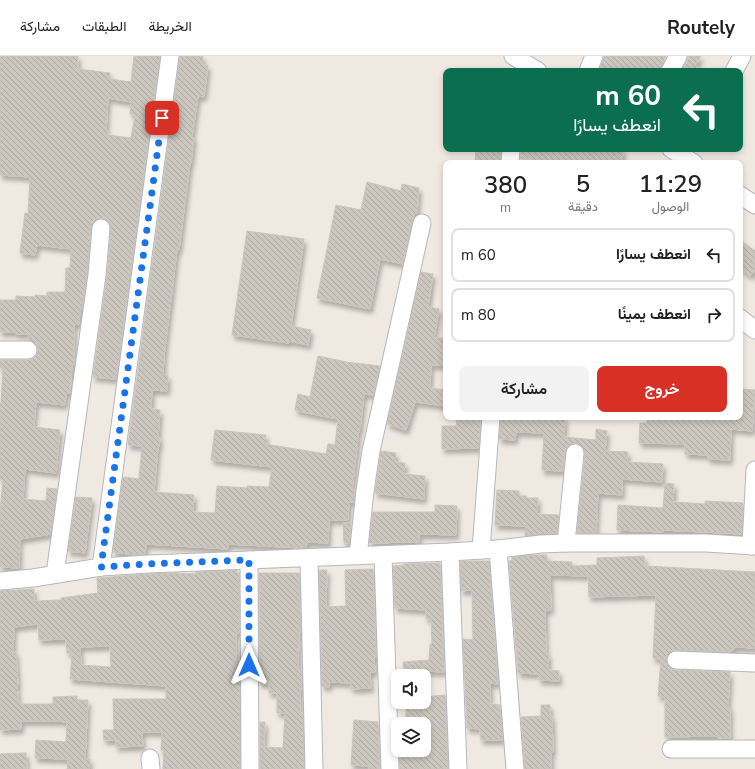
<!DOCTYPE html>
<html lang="ar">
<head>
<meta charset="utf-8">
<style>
  body { margin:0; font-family:"Nunito Sans",Vazirmatn,sans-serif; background:#f2f2f2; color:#222; direction:rtl; height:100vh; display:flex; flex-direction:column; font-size:15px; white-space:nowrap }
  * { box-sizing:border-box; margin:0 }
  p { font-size:13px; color:#767676 }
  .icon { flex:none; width:22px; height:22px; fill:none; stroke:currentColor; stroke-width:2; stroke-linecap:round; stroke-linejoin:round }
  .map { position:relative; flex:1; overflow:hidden; direction:ltr }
  .side { position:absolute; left:443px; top:104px; width:300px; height:260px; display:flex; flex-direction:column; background:#fff; border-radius:8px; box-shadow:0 2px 6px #0003; direction:rtl }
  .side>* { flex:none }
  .banner { position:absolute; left:443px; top:12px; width:300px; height:84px; border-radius:8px; box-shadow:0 2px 6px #0003; direction:rtl; background:#0b6e4f; color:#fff; overflow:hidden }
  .controls { position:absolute; left:391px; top:613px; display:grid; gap:8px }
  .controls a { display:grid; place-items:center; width:40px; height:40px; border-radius:8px; background:#fff; box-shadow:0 2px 6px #0003; font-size:20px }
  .pin { position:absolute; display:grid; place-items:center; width:34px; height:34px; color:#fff; margin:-17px; border-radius:8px; box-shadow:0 2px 6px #0006 }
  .me { position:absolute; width:44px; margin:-22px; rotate:0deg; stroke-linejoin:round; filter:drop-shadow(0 0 3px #0008) }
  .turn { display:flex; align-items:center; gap:14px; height:84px; padding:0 16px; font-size:18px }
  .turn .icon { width:52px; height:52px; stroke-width:2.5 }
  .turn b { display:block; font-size:28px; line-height:34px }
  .eta { display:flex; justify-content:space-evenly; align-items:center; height:68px; text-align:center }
  .eta b { font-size:24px; font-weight:600; line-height:28px }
  .primary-button { display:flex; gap:8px; margin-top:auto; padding:8px 16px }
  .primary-button a { flex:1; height:46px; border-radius:8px; background:#d93025; color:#fff; font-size:16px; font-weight:600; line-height:46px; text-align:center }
  .primary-button a+a { background:#f2f2f2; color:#222 }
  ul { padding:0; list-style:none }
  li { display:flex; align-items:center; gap:12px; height:54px; margin:0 8px 6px; padding:0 8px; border:2px solid #e0e0e0; border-radius:8px }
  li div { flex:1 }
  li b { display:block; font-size:15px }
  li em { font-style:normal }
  header { display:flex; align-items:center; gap:24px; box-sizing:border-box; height:56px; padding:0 20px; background:#fff; border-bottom:1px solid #e0e0e0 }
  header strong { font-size:19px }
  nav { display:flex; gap:22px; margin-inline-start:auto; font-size:14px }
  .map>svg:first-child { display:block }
  .building { fill:url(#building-back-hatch); stroke:#cbc5ba; fill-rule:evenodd; filter:url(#shadow) }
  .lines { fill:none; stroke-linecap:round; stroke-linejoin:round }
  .minor-casing { stroke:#b4b7c1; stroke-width:19 }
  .minor { stroke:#fff; stroke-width:17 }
  .route { stroke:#1a73e8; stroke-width:7; stroke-dasharray:0 12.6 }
</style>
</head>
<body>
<header>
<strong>Routely</strong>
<nav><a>الخريطة</a><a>الطبقات</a><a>مشاركة</a></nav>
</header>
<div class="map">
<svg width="755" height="713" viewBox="0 0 755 713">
  <defs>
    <pattern id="building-back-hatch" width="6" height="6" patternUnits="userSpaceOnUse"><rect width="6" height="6" fill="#cbc7bf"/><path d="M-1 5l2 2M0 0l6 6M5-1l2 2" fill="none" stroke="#afaba4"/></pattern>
    <filter id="shadow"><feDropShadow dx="2.5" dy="4.5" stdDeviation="2" flood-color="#0004"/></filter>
  </defs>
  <rect width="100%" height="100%" fill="#efe9e1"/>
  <!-- building -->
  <g class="building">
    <path d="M 0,0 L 78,0 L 78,13 L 110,17 L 109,23 L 131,26 L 134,0 L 160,0 L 116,323 L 93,321 L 107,220 L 111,173 L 110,168 L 107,164 L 101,162 L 96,163 L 93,166 L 91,171 L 87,218 L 82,253 L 80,253 L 79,268 L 74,268 L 74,308 L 72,308 L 70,337 L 66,337 L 65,349 L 36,346 L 34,371 L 60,374 L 57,405 L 58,405 L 56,417 L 25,413 L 23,443 L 46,445 L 47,432 L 57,433 L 51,478 L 20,483 L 19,512 L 0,511 L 0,455 L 3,424 L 0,423 L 0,347 L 1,347 L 3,312 L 0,312 L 0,304 L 28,304 L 33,303 L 37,299 L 38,294 L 37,289 L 33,286 L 28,284 L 29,278 L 16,278 L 16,276 L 0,276 L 0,244 L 16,244 L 16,240 L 35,241 L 35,239 L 47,240 L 47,236 L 65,236 L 66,212 L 70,212 L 71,193 L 37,189 L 35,199 L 20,197 L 25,157 L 28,158 L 30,122 L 30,121 L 0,119 ZM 108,42 L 131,46 L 130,58 L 135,59 L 131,82 L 108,79 L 108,75 L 106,75 Z"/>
    <path d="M 180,0 L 203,0 L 202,9 L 208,9 L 204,41 L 198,40 L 192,82 L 194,82 L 191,107 L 190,107 L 179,194 L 177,194 L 164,300 L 163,319 L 168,319 L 167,335 L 152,334 L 151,353 L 160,354 L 158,382 L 160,382 L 159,391 L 158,391 L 154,436 L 194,439 L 193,456 L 215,457 L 217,430 L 247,432 L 247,430 L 269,431 L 272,411 L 211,404 L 215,374 L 266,379 L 265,388 L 326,398 L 328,388 L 335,389 L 338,363 L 307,357 L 295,354 L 298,338 L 310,341 L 318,300 L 346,306 L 380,310 L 373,339 L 364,338 L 360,373 L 359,373 L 352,434 L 355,434 L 354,446 L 349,446 L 348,464 L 329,464 L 328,487 L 307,486 L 306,492 L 301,492 L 228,488 L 228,493 L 146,488 L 145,498 L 136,499 L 113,496 L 123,421 L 139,423 L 142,390 L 128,389 Z"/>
    <path d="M 604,0 L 666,0 L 661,10 L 660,15 L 599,15 L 603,4 Z"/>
    <path d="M 688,0 L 701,0 L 695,10 L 704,13 L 704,15 L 681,15 L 687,5 Z"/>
    <path d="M 476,93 L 501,93 L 500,107 L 475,107 Z"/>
    <path d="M 521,93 L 623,93 L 622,107 L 534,107 L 534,103 L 520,103 Z"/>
    <path d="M 367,126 L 401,135 L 402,128 L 419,132 L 417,157 L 415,157 L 412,165 L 403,208 L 380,203 L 370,253 L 317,242 L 336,149 L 361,154 Z"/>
    <path d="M 247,175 L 304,183 L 291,270 L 311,274 L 308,289 L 289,285 L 289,287 L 232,279 Z"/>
    <path d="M 740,184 L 755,195 L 755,214 L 750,220 L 740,212 Z"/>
    <path d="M 421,216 L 433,218 L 428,251 L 439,253 L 434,282 L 446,282 L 446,309 L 431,309 L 430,332 L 446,334 L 446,350 L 415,346 L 406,374 L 387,368 Z"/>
    <path d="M 740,333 L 755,334 L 752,375 L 731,373 L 730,404 L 708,403 L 708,399 L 685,398 L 685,388 L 639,387 L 640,367 L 647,367 L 647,361 L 740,361 Z"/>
    <path d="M 456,361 L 481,361 L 479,392 L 442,393 L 442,370 L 457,370 Z"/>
    <path d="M 501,361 L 565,361 L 564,381 L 596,384 L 596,373 L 607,375 L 605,395 L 628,396 L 627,406 L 663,408 L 662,426 L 622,423 L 622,439 L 598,437 L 596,477 L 577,477 L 585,398 L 584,393 L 580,389 L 576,387 L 571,388 L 567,391 L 565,396 L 563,415 L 542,414 L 544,377 L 516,376 L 515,384 L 499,383 Z"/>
    <path d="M 381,395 L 396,397 L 395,406 L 405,407 L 404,418 L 425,420 L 424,443 L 375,437 Z"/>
    <path d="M 665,427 L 674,428 L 673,446 L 705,448 L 705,445 L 743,447 L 742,478 L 663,474 L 663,476 L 617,474 L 618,449 L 663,452 Z"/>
    <path d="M 497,434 L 519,435 L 519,440 L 526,440 L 526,442 L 538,442 L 537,458 L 559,459 L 557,477 L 525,480 L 526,470 L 495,469 Z"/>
    <path d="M 76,441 L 92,442 L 85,497 L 68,495 Z"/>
    <path d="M 435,449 L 457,450 L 456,479 L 419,478 L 419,486 L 390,486 L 390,487 L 369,487 L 373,456 L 435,456 Z"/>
    <path d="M 343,467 L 351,467 L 349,487 L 344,487 Z"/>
    <path d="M 530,499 L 547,499 L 547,505 L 572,506 L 572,510 L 597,509 L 597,502 L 644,500 L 645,510 L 755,516 L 755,592 L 734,591 L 734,594 L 731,594 L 731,596 L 676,594 L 671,595 L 667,599 L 666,603 L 667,609 L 671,613 L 675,614 L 730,616 L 728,651 L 730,651 L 730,682 L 718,682 L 718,680 L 665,681 L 665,641 L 658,640 L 661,603 L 653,602 L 656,539 L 589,541 L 588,520 L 550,519 L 551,554 L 545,554 L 546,598 L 549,598 L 548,614 L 559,615 L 559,625 L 539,624 L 539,618 L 518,617 L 509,505 L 512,504 L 512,501 Z"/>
    <path d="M 460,505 L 489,505 L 498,628 L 490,627 L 490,648 L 500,649 L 503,684 L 481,684 L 480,673 L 467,672 L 463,583 L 473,584 L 472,534 L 461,535 Z"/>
    <path d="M 440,507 L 444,616 L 425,615 L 425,620 L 404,620 L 403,606 L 429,604 L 430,588 L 432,588 L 431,563 L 426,563 L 426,554 L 395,552 L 393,510 L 404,509 L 404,508 Z"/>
    <path d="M 373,513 L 376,601 L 374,601 L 375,616 L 370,616 L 371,632 L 351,633 L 351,627 L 329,626 L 329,631 L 322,630 L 319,514 L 327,514 L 326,551 L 346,550 L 345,514 Z"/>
    <path d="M 237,514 L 237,517 L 239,517 L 239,577 L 236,577 L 236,608 L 240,608 L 240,713 L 163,713 L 164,694 L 161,694 L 162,676 L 142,676 L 143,690 L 116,691 L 116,684 L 104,684 L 103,674 L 114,674 L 113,643 L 166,643 L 166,630 L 70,623 L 72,597 L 67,597 L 66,583 L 39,584 L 38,568 L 14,571 L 13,597 L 16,596 L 18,629 L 17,630 L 19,648 L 53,648 L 53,641 L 77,640 L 77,644 L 88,644 L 85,703 L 90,703 L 89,713 L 67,713 L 68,703 L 35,702 L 36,684 L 66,686 L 67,666 L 62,666 L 62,665 L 21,665 L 21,673 L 0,674 L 0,535 L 34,533 L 34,545 L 61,544 L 61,542 L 98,537 L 97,522 L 149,518 L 175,517 L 196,518 L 196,516 ZM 110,590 L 111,611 L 81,609 L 80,591 Z"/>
    <path d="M 259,517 L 299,517 L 301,576 L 299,576 L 298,615 L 302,615 L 302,634 L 300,634 L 300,657 L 303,657 L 304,713 L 260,713 L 260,666 L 265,666 L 264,691 L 283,692 L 285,657 L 277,657 L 277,637 L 269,637 L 269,628 L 260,627 Z"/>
    <path d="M 445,639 L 448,713 L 400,713 L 399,695 L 400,695 L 400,694 L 424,694 L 424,666 L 406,666 L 406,646 L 424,646 L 424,641 Z"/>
    <path d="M 541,649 L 550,649 L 550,660 L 552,660 L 553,696 L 551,696 L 551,713 L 525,713 L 521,661 L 541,660 Z"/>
    <path d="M 354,664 L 378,666 L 380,713 L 369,713 L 369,710 L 351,709 Z"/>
    <path d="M 26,697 L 27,713 L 0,713 L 0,698 Z"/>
  </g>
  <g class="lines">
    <defs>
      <g id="minor">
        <path d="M 513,0 L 538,15"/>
        <path d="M 588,15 L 594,0"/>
        <path d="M 670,15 L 678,0"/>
        <path d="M 734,15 L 742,0"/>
        <path d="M 671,93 L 694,107"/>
        <path d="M 510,107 L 511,93"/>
        <path d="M 740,139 L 755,149"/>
        <path d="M 740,262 L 755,274"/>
        <path d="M 0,294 L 28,294"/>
        <path d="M 566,487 L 575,397"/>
        <path d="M 751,490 L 755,414"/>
        <path d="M 498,493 L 515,713"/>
        <path d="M 481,494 L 491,361"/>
        <path d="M 450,496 L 458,713"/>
        <path d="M 383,499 L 390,713"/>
        <path d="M 358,500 L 365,435 L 371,395 L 422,167"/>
        <path d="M 309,502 L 314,713"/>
        <path d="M 249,504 L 250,713"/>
        <path d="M 101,511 L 170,0"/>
        <path d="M 55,518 L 97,219 L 101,172"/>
        <path d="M 0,525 L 33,522 L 101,511 L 148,508 L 450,496 L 498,493 L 541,488 L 566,487 L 706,487 L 755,490"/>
        <path d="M 676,604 L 755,607"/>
        <path d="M 671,693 L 755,693"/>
        <path d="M 150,702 L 151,713"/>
      </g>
    </defs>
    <!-- minor casing -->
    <use href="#minor" class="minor-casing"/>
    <!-- minor -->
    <use href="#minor" class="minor"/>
  </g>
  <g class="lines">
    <!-- route -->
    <path class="route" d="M 162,62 L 101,511 L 148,508 L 249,504 L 249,609"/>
  </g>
</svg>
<div class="controls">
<a><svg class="icon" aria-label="sound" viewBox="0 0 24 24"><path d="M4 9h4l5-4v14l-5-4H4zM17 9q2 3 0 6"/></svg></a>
<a><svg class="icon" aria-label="layers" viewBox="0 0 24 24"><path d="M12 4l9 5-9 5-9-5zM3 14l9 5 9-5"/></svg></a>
</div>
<div class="pin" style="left:162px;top:62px;background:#d93025"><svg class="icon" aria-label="arrive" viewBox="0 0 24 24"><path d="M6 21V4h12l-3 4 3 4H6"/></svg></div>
<svg class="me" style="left:249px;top:609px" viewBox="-20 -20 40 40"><path d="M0-17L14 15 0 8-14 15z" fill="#1a73e8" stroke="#fff" stroke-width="4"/></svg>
<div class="banner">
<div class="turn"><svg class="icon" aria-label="left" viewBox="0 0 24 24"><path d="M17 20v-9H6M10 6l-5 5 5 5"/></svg><div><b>60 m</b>انعطف يسارًا</div></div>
</div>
<section class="side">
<div class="eta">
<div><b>11:29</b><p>الوصول</p></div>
<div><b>5</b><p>دقيقة</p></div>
<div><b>380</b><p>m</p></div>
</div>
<ul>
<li><svg class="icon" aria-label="left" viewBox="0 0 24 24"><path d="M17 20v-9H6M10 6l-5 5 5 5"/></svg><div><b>انعطف يسارًا</b></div><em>60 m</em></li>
<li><svg class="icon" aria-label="right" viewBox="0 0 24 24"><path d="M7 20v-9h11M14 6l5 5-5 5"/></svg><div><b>انعطف يمينًا</b></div><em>80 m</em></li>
</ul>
<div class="primary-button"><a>خروج</a><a>مشاركة</a></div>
</section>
</div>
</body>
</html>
